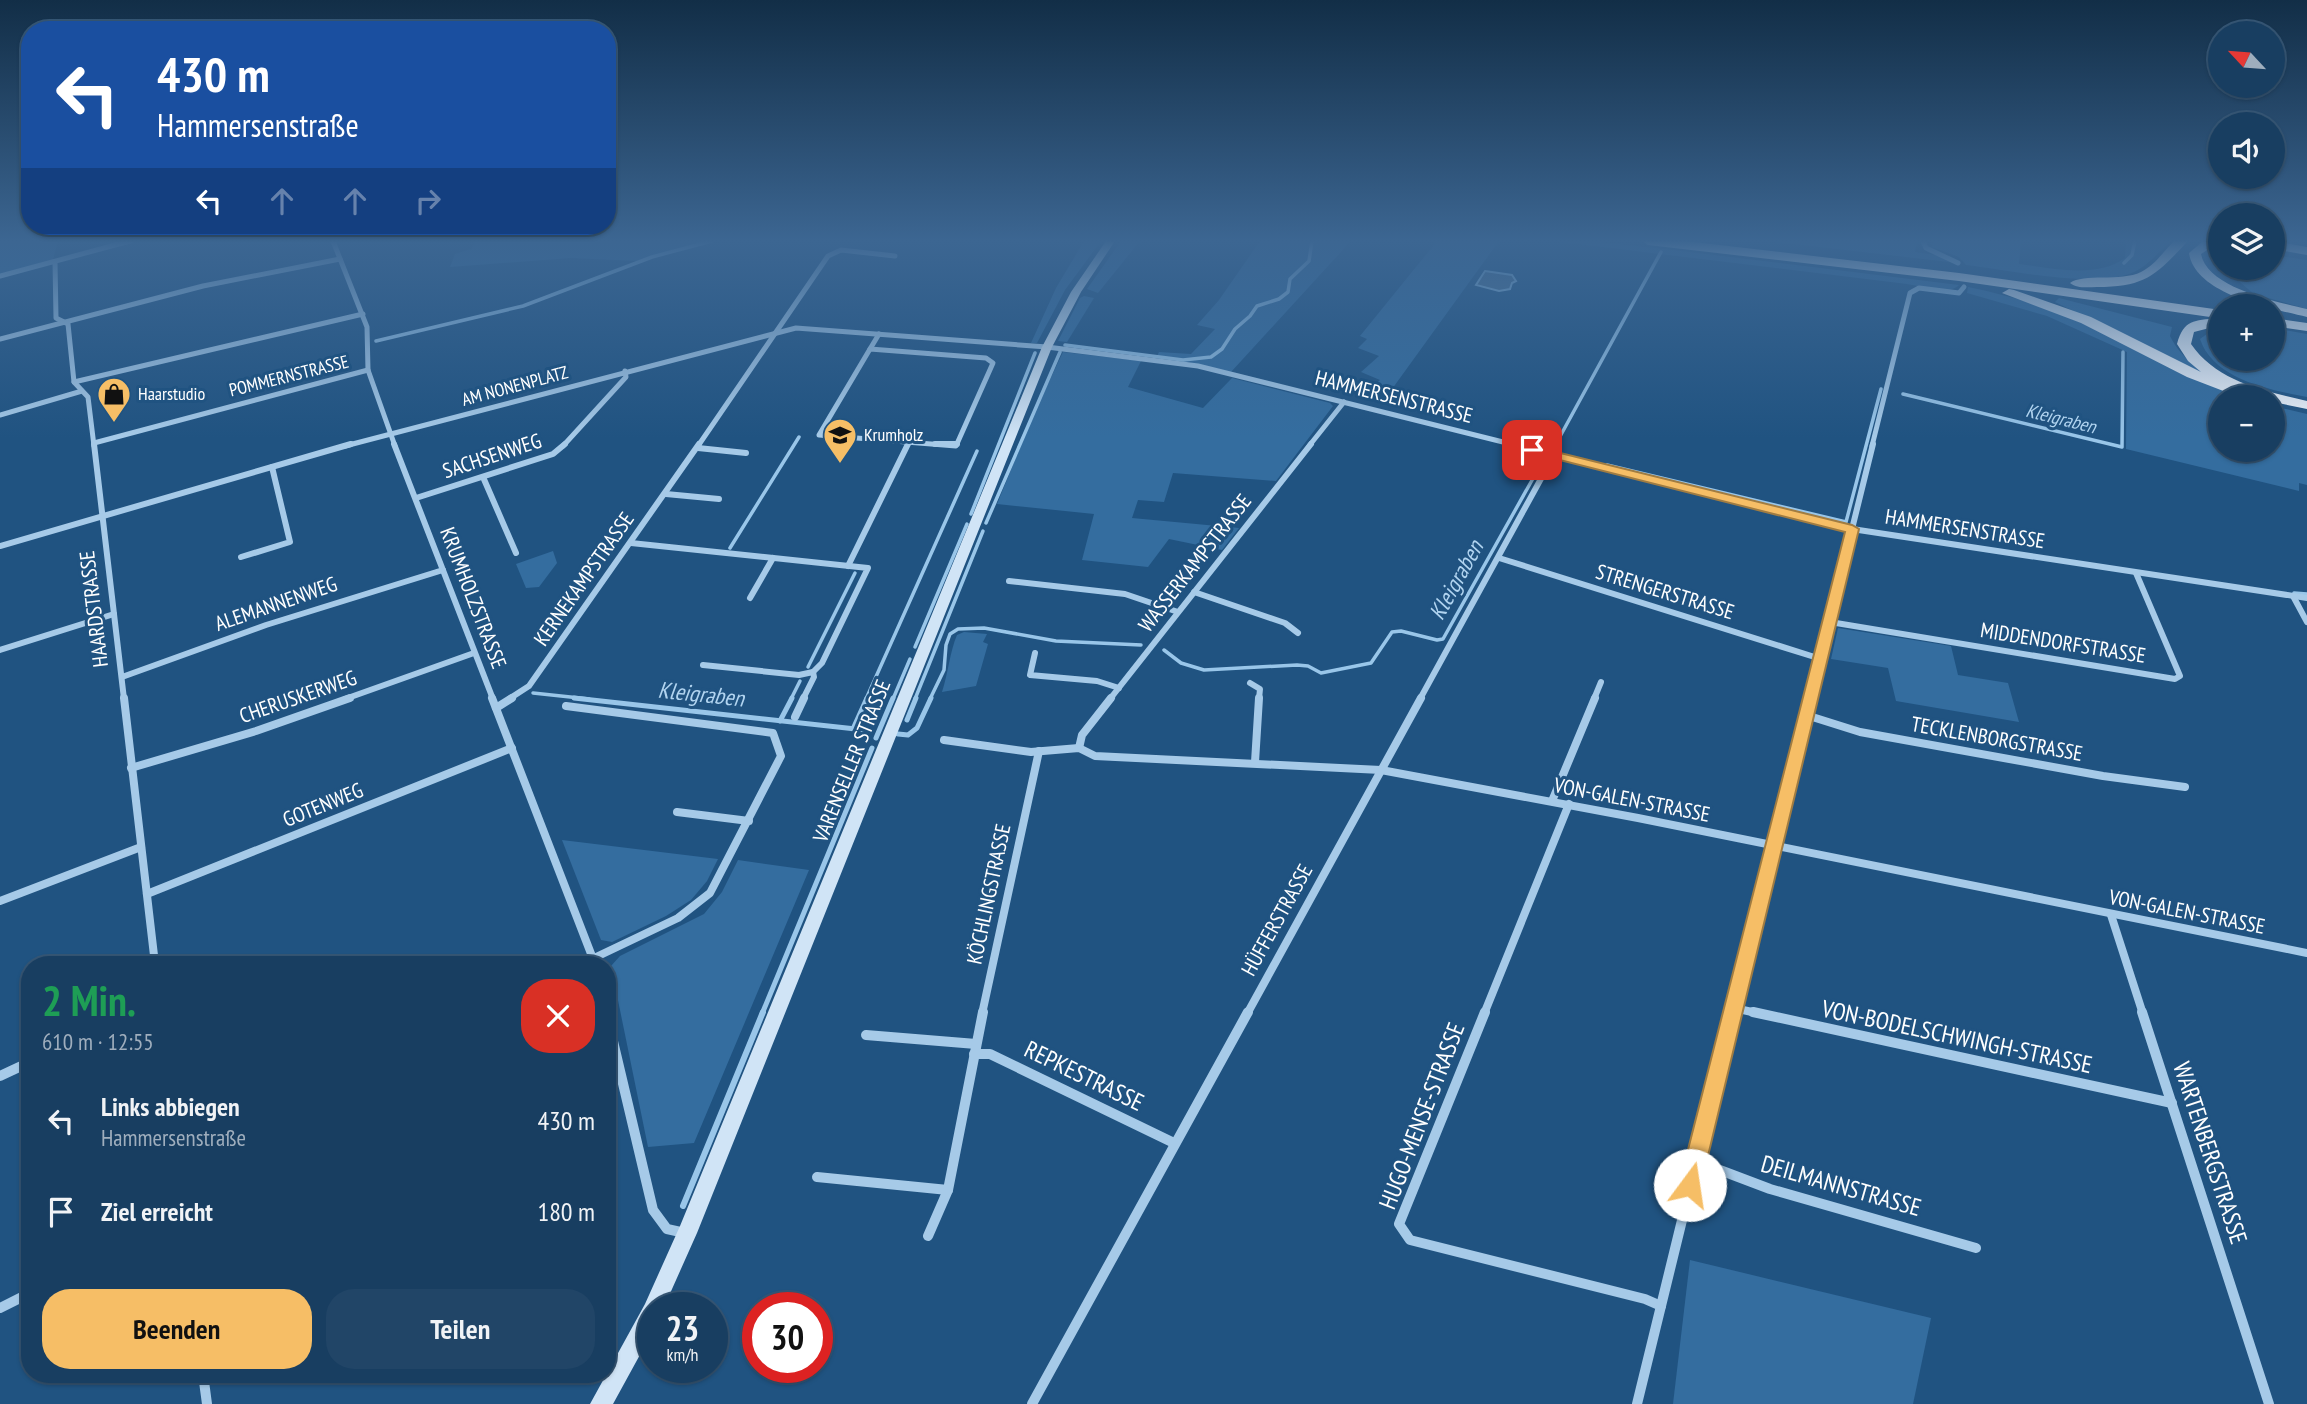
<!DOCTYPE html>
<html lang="de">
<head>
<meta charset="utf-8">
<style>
  body { margin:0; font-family:"PT Sans Narrow",sans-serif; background:#214567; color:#f1f3f6; height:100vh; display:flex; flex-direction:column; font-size:26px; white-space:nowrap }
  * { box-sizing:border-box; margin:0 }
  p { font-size:23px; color:#9faebd }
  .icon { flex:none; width:38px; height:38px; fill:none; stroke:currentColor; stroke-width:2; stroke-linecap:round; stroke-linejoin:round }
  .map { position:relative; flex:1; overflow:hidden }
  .details { position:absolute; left:21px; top:956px; width:595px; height:427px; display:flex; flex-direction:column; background:#183e61; border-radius:28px; box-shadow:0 2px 5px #0004,0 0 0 2px #365776 }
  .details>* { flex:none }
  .banner { position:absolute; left:21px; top:21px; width:595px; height:214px; border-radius:28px; box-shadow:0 2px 5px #0004,0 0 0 2px #365776; background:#1a4fa0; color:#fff; overflow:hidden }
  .needle { width:46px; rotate:296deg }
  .tools { position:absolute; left:2208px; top:21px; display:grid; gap:14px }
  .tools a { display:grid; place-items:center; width:77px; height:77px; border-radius:50%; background:#183e61; box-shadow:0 2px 5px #0004,0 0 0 2px #365776; font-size:35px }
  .speed { position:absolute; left:637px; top:1292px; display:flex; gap:14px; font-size:35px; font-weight:700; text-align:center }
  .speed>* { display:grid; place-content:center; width:91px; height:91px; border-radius:50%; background:#183e61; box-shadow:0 2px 5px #0004,0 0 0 2px #365776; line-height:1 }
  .speed small { font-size:18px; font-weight:400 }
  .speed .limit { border:10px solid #d22; background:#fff; color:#111 }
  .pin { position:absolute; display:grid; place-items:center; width:60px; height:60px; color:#fff; margin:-30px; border-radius:14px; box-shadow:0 4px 10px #0006 }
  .me { position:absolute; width:77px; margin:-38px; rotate:14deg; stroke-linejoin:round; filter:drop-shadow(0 0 5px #0008) }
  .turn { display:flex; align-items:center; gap:24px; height:147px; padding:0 21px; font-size:32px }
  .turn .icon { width:91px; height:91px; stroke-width:2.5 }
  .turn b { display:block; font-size:49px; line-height:60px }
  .lanes { display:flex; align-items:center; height:66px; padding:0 21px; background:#0003; justify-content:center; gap:35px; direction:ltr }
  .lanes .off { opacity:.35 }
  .round { display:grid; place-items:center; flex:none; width:74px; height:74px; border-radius:28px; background:#214567 }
  .headline { display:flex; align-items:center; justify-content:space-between; height:119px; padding:0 21px }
  h1 { font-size:42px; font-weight:700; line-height:52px; color:#1e9e55 }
  .cta { display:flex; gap:14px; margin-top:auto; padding:14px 21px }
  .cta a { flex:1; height:80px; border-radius:28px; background:#f6be66; color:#111; font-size:28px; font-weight:700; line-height:80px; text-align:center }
  .cta a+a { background:#214567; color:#f1f3f6 }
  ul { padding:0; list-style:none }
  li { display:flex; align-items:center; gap:21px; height:91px; padding:0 21px }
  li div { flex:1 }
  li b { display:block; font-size:26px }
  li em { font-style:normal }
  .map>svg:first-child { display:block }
  .green { fill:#346d9f }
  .water { fill:#4f7495; stroke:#99c6e9; stroke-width:2 }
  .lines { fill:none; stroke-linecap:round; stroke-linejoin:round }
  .stream-far2 { stroke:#99c6e9; stroke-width:3.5 }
  .stream-far1 { stroke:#99c6e9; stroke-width:5 }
  .stream { stroke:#99c6e9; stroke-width:6 }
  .minor-far3 { stroke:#a6cae8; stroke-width:5 }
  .minor-far2 { stroke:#a6cae8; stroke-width:6 }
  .minor-far1 { stroke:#a6cae8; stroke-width:8 }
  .minor { stroke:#a6cae8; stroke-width:10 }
  .secondary { fill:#d0e4f6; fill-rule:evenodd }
  .trunk { fill:#f4f8fe; fill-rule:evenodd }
  .route { fill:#f6be66; stroke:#a07c42; stroke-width:2 }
  .labels { text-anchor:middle; stroke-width:6; stroke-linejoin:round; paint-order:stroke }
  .far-street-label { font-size:18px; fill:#fff; stroke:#205381 }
  .far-poi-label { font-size:18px; fill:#fff; stroke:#205381; text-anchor:start }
  .far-water-label { font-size:19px; font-style:italic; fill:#b1d4f0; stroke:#205381 }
  .street-label { font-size:21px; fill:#fff; stroke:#205381 }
  .water-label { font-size:23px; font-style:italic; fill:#b1d4f0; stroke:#205381 }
  .near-street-label { font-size:24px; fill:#fff; stroke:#205381 }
</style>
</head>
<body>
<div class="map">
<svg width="2307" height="1404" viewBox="0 0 2307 1404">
  <rect width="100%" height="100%" fill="#205381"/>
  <!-- green -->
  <g class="green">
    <path d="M 0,241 L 58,241 L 53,260 L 0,274 Z"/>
    <path d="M 709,241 L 637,261 L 571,258 L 450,267 L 455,254 L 471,249 L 475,242 Z"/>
    <path d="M 1084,241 L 1101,241 L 1065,290 L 1037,343 L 1031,343 L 1056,288 Z"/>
    <path d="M 1121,241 L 1140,241 L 1098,293 L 1087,289 Z"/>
    <path d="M 1260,241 L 1351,241 L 1231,372 L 1192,363 L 1156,358 L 1159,352 L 1191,354 L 1215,329 L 1197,325 L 1219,300 Z"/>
    <path d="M 1437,241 L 1499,241 L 1387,396 L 1370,389 L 1380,380 L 1361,372 L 1379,356 L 1358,348 L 1367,339 L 1360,336 Z"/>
    <path d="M 1553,241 L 1590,241 L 1665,249 L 1959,285 C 1947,297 1922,286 1907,284 Z"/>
    <path d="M 1768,241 L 1917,241 L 1915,252 L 1942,256 L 1949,262 Z"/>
    <path d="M 1933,241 L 2021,241 L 2019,264 C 2052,268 2096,279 2125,258 L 2126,241 L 2172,241 C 2159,251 2149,265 2134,272 C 2097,289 2008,270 1966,265 L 1959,257 L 1932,247 Z"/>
    <path d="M 2273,255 L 2307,260 L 2307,309 L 2254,294 L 2223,268 L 2273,268 Z"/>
    <path d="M 1968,287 C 2007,295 2045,306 2082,321 C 2137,343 2187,378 2243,397 L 2221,397 L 2221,450 L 2273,450 L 2273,406 L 2307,414 L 2307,485 L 2299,483 L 2299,491 L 2126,449 L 2127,352 L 2047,316 L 1967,293 Z"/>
    <path d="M 1084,296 L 1094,298 L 1067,342 L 1058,341 L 1080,298 Z"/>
    <path d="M 2059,298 L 2172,327 L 2170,336 C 2182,361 2205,372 2228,387 L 2055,302 Z"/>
    <path d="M 2273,328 L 2307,334 L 2307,397 C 2270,390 2213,379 2200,339 L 2211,331 L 2221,329 L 2221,359 L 2273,359 Z"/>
    <path d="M 1063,352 L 1141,361 L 1128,387 L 1203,408 L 1232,378 L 1330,403 L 1333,406 L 1276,481 L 1173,473 L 1164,502 L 1138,500 L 1132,518 L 1239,528 L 1222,550 L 1169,539 L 1148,567 L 1082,560 L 1094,514 L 997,504 L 1036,409 Z"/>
    <path d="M 553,551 L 557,563 L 539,587 L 526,588 L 516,564 Z"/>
    <path d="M 1838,628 L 1951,646 L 1958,675 L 2008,683 L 2019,722 L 1896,701 L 1888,668 L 1831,659 Z"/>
    <path d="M 964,632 L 987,634 L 983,642 L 988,644 L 976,686 L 942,692 C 948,674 950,651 957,635 Z"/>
    <path d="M 562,840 L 718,859 L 707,881 L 691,900 L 666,916 L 612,942 L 601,940 Z"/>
    <path d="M 738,860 L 809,870 L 694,1143 L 648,1147 L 611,966 L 620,956 L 704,914 L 722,892 Z"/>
    <path d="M 1690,1260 L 1931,1318 L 1913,1404 L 1673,1404 Z"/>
  </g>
  <!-- water -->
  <path class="water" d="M 1485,271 L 1512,275 L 1516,281 L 1512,283 L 1510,289 L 1499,291 L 1476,285 Z"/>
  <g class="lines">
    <!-- stream-far2 -->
    <g class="stream-far2">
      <path d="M 2124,263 L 2132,255 L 2135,241"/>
      <path d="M 376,341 L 523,306 L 652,257 L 712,241"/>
      <path d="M 1065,345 L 1183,360 L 1211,357 L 1222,349 L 1235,329 L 1250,316 L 1257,306 L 1279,299 L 1288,292 L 1290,279 L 1309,261 L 1312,241"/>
      <path d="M 1903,394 L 2122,447 L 2123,352"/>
      <path d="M 1549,451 L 1557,442 L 1661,252"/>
      <path d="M 1607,465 L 1846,522 L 1881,389"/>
      <path d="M 971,514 L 1035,353"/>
      <path d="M 986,523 L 1060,352"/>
      <path d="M 730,548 L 799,437"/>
      <path d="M 2294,593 L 2307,594"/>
      <path d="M 915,647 L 967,524"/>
      <path d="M 1164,650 L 1181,663 L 1204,670 L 1297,665 L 1308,666 L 1321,673 L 1371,663 L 1392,632 L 1401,631 L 1437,640 L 1443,639 L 1545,457"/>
      <path d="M 808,667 L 855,573"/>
      <path d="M 533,693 L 589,699"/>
      <path d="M 791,699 L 800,681"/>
      <path d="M 866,699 L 977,451"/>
      <path d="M 893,699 L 910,659"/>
      <path d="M 915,699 L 983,531"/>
      <path d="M 930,699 L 944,670 L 946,645 L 950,634 L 958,629 L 984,628 L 1056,641 L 1141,645"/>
    </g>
    <!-- stream-far1 -->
    <g class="stream-far1">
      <path d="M 574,698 L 865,730"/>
      <path d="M 907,720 L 916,698"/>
      <path d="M 780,721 L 792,698"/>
      <path d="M 853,729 L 867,698"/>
      <path d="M 898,734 L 908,735 L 917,728 L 931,698"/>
      <path d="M 876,738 L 893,698"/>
      <path d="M 762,1014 L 872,748"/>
    </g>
    <!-- stream -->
    <path class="stream" d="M 683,1206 L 763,1012"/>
    <!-- minor-far3 -->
    <g class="minor-far3">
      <path d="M 333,241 L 367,327 L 368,370 L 395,446"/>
      <path d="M 1923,241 L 1926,248 L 1958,263"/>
      <path d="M 55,262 L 56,318 L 68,324 L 74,382 L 88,397 L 94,446"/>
      <path d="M 0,276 L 130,241"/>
      <path d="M 0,339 L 203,286 L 340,259"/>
      <path d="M 870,349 L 986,358 L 993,363 L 956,446 L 819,435 Z"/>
      <path d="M 870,349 L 879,334"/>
      <path d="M 74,382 L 363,314"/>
      <path d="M 0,415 L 82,391"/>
      <path d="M 94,443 L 368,370"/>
      <path d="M 345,446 L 796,328 L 1047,347 L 1198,366 L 1519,446"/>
      <path d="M 563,446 L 626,377 L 625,371"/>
      <path d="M 698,446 L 828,256 L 841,250 L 895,256"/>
      <path d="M 1309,446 L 1344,402"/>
      <path d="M 1872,446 L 1910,293 L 1919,288 L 1959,293 L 1964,287"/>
    </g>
    <!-- minor-far2 -->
    <g class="minor-far2">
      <path d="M 94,444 L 124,699"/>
      <path d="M 394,444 L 493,699"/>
      <path d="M 935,444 L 957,444"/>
      <path d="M 1512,444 L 1852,529 L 2307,598"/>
      <path d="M 698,448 L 746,453"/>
      <path d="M 483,477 L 516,553"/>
      <path d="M 666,494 L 719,499"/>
      <path d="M 416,498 L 553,454 L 565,444"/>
      <path d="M 631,543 L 868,568 L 822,663 L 813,672 L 799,675 L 703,665"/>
      <path d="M 0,546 L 351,444"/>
      <path d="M 241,557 L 290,542 L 272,467"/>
      <path d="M 1499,558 L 1821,659"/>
      <path d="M 848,566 L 908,444"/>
      <path d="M 1009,581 L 1125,594 L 1178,612"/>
      <path d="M 1194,592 L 1285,623 L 1298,633"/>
      <path d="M 2293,596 L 2307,622"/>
      <path d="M 750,598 L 773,558"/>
      <path d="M 1830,622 L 2175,679 L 2180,676 L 2136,573"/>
      <path d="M 0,650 L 114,614"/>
      <path d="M 1035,653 L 1030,675 L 1097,681 L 1119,688"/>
      <path d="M 122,677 L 266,625 L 443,570"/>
      <path d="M 1250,683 L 1260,689 L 1259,699"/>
      <path d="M 345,699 L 474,653"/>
      <path d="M 509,699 L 529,686 L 699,444"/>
      <path d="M 803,699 L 814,677 L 813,672"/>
      <path d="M 1110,699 L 1311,444"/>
      <path d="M 1420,699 L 1554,455"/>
      <path d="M 1594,699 L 1601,682"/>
      <path d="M 1810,699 L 1873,444"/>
    </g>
    <!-- minor-far1 -->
    <g class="minor-far1">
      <path d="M 124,698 L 155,964"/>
      <path d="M 492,698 L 595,964"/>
      <path d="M 566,706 L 773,733 L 781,756 L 710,893 L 678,918 L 594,958"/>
      <path d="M 496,708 L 512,698"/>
      <path d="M 1806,715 L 1860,732 L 2103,776 L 2185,787"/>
      <path d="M 795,717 L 804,698"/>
      <path d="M 944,740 L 1031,752 L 1079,748 L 1095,756 L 1381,770 L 1638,818 L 2307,953"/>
      <path d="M 1079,748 L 1082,735 L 1111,698"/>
      <path d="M 1255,762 L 1259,698"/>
      <path d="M 131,768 L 256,731 L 350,698"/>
      <path d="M 1552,801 L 1595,698"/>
      <path d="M 677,812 L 749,821"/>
      <path d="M 147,894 L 512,748"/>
      <path d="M 0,901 L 141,847"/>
      <path d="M 2111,915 L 2143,1014"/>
      <path d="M 1734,1008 L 1761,1014"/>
      <path d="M 982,1014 L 1039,751"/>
      <path d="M 1247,1014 L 1421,698"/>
      <path d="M 1484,1014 L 1569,804"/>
      <path d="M 1733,1014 L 1811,698"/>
    </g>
    <!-- minor -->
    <g class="minor">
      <path d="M 1485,1012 L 1399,1224 L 1410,1240 L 1645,1299 L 1661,1306"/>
      <path d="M 1753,1012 L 2172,1103"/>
      <path d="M 2142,1012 L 2269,1404"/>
      <path d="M 607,1016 L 653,1210 L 667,1229 L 685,1233"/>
      <path d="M 866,1035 L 976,1044"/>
      <path d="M 974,1054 L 990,1054 L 1174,1143"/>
      <path d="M 0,1076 L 30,1062"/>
      <path d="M 1696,1161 L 1770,1189 L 1976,1248"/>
      <path d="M 817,1177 L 948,1190"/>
      <path d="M 928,1236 L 948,1190 L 983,1012"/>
      <path d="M 0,1308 L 30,1293"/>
      <path d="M 203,1374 L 207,1404"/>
      <path d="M 1032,1404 L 1248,1012"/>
      <path d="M 1637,1404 L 1733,1012"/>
    </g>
    <!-- secondary -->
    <path class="secondary" d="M 1106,241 L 1115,241 L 1081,292 L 1052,347 L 697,1233 L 664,1307 L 653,1307 L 653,1331 L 613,1404 L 590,1404 L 645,1304 L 680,1226 L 1042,347 L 1071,292 Z"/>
    <!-- trunk -->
    <g class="trunk">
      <path d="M 1642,241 L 1685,241 L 1959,273 L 2221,310 L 2221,325 L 2194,332 L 2191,344 C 2217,382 2265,391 2307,401 L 2307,409 L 2273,402 L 2273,397 L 2239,397 L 2187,377 L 2081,323 L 2002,293 L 2009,289 L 2014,290 L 2091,317 L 2201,372 L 2188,361 L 2177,344 C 2184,319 2194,321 2217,318 L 1959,281 L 1648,245 Z"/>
      <path d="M 2174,241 L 2188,241 C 2156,275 2146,287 2097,287 C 2088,287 2078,289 2070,283 C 2083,273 2121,282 2141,272 C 2155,265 2163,252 2174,241 Z"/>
      <path d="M 2221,241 L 2221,246 L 2210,248 L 2201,254 C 2207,288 2278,302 2307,309 L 2307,317 C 2274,309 2195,295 2189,253 L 2202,242 Z"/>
      <path d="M 2273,241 L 2307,247 L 2307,255 L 2273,249 Z"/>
      <path d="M 2273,318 L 2307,323 L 2307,331 L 2273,326 Z"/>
    </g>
  </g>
  <!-- sky -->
  <linearGradient id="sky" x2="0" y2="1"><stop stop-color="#122e47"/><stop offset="0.55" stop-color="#3c6692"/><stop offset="1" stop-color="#3c6692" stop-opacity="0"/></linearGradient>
  <rect width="2307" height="438" fill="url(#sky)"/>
  <!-- route -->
  <path class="route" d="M 1532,446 L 1852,525 L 1859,529 L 1701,1185 L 1698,1192 L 1690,1196 L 1682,1192 L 1679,1185 L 1845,532 L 1528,452 L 1528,447 Z"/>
  <!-- icons -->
  <defs>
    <symbol id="shop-pin" viewBox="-11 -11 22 30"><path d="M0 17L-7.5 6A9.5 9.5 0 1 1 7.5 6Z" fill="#f6be66" stroke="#205381"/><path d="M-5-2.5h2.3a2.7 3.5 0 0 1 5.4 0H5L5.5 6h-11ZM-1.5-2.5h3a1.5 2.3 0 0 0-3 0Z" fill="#111"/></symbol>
    <symbol id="school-pin" viewBox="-11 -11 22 30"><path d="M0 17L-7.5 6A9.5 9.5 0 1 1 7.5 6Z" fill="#f6be66" stroke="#205381"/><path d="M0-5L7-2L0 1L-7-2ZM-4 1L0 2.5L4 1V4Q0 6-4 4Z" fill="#111"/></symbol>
  </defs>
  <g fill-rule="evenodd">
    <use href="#shop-pin" x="95" y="375" width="38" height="52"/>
    <use href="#school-pin" x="821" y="416" width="38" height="52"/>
  </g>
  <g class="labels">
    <!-- far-street labels -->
    <g class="far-street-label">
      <text transform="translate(289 376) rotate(-14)" y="6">POMMERNSTRASSE</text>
      <text transform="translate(515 386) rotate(-15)" y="6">AM NONENPLATZ</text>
    </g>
    <!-- far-poi labels -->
    <g class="far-poi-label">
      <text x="138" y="400">Haarstudio</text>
      <text x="864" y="441">Krumholz</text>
    </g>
    <!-- far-water labels -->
    <g class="far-water-label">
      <text transform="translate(2061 418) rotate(14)" y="7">Kleigraben</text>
    </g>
    <!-- street labels -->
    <g class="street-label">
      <text transform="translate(1394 397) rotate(14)" y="7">HAMMERSENSTRASSE</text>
      <text transform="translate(492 456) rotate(-18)" y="7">SACHSENWEG</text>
      <text transform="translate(1965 529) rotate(9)" y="7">HAMMERSENSTRASSE</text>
      <text transform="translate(1195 563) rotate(-52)" y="7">WASSERKAMPSTRASSE</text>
      <text transform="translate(584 579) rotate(-55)" y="7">KERNEKAMPSTRASSE</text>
      <text transform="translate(1665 592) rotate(17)" y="7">STRENGERSTRASSE</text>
      <text transform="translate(473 598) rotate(69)" y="7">KRUMHOLZSTRASSE</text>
      <text transform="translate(276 604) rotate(-19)" y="7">ALEMANNENWEG</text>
      <text transform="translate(94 609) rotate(-97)" y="7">HAARDSTRASSE</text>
      <text transform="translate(2063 643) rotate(9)" y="7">MIDDENDORFSTRASSE</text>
      <text transform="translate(298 697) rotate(-19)" y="7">CHERUSKERWEG</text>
      <text transform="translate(1997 739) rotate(10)" y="7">TECKLENBORGSTRASSE</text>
      <text transform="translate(852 761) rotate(-68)" y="7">VARENSELLER STRASSE</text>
      <text transform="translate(1632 800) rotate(11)" y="7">VON-GALEN-STRASSE</text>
      <text transform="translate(323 805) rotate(-22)" y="7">GOTENWEG</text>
      <text transform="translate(989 894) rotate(-78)" y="7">KÖCHLINGSTRASSE</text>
      <text transform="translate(2187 912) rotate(11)" y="7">VON-GALEN-STRASSE</text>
      <text transform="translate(1277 920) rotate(-61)" y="7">HÜFFERSTRASSE</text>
    </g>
    <!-- water labels -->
    <g class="water-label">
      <text transform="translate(1456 580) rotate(-61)" y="8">Kleigraben</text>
      <text transform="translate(701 694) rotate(6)" y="8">Kleigraben</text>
    </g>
    <!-- near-street labels -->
    <g class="near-street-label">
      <text transform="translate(1957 1037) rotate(12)" y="8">VON-BODELSCHWINGH-STRASSE</text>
      <text transform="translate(1084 1076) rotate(26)" y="8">REPKESTRASSE</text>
      <text transform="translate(1422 1116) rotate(-69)" y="8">HUGO-MENSE-STRASSE</text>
      <text transform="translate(2210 1153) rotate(72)" y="8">WARTENBERGSTRASSE</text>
      <text transform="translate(1841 1186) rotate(16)" y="8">DEILMANNSTRASSE</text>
    </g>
  </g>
</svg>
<div class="tools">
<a><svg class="needle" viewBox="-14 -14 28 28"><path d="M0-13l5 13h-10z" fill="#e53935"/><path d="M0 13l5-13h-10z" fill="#9faebd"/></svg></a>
<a><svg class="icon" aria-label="sound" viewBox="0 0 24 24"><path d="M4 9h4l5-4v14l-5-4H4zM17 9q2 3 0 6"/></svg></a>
<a><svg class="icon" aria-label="layers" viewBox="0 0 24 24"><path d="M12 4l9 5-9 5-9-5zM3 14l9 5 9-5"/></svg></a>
<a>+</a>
<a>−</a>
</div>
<div class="speed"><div>23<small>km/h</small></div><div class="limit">30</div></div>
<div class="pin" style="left:1532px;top:450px;background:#d93025"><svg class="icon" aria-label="arrive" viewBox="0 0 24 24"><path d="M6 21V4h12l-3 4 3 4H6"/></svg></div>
<svg class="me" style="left:1690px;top:1185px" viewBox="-20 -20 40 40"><circle r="19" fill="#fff"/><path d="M0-13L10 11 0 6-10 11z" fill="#f6be66"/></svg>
<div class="banner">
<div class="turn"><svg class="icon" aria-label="left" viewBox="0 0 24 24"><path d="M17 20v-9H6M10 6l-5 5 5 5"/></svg><div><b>430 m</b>Hammersenstraße</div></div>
<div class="lanes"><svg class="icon" aria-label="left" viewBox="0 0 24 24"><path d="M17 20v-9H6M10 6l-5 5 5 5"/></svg><svg class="icon off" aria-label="ahead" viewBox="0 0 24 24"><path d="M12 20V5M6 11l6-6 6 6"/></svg><svg class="icon off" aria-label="ahead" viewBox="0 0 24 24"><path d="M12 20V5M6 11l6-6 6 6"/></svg><svg class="icon off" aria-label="right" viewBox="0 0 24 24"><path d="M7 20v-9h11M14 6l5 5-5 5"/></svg></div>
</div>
<section class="details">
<div class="headline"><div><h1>2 Min.</h1><p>610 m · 12:55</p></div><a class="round" style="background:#d93025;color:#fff"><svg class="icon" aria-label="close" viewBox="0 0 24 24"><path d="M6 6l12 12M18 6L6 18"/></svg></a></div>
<ul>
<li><svg class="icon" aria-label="left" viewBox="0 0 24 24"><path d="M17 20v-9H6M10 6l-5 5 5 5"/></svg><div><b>Links abbiegen</b><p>Hammersenstraße</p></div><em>430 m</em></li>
<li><svg class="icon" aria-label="arrive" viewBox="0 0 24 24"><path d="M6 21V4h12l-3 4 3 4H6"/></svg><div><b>Ziel erreicht</b></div><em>180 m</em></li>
</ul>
<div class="cta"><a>Beenden</a><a>Teilen</a></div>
</section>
</div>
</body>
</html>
